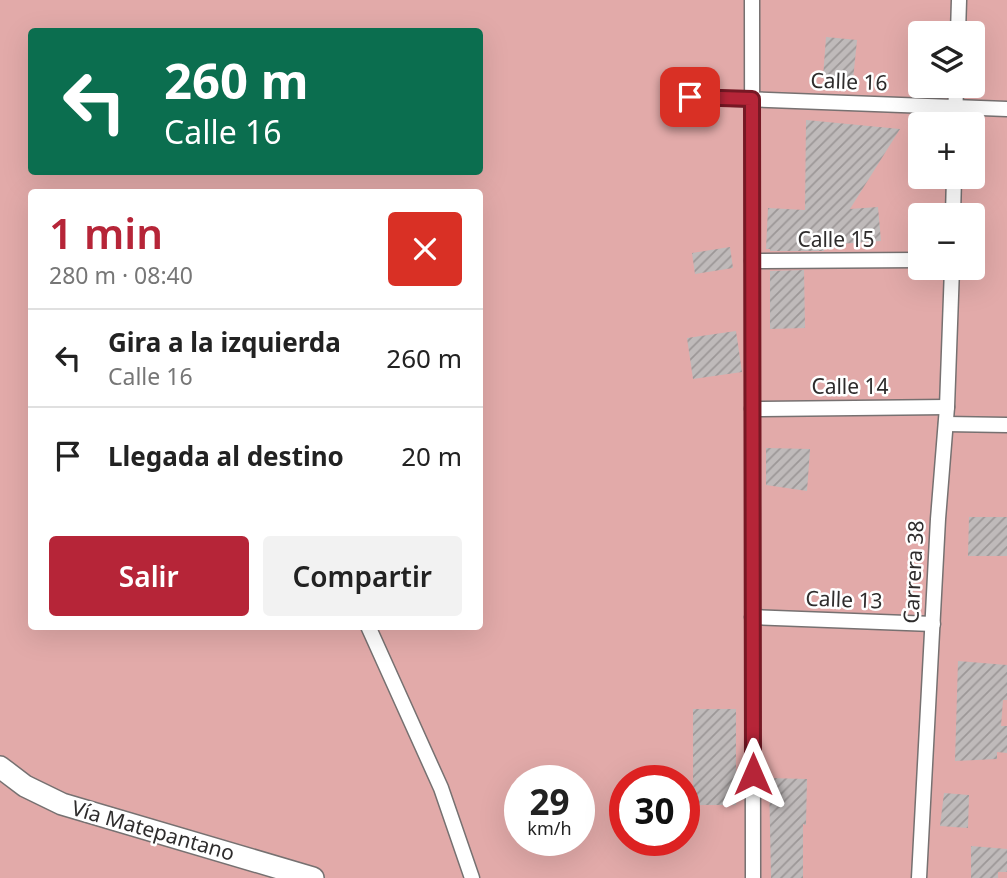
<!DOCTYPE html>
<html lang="es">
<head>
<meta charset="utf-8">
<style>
  body { margin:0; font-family:"Noto Sans",sans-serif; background:#f2f2f2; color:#222; height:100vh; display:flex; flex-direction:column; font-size:26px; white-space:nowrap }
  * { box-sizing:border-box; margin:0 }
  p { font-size:23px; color:#767676 }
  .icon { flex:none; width:38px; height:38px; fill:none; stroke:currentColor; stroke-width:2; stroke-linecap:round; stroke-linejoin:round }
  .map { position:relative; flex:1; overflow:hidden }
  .drawer { position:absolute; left:28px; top:189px; width:455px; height:441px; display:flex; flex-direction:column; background:#fff; border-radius:7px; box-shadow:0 7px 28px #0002 }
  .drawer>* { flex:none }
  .banner { position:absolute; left:28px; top:28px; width:455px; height:147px; border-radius:7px; box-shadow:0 7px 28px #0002; background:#0b6e4f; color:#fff; overflow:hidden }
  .tools { position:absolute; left:908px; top:21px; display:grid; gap:14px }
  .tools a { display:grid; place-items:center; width:77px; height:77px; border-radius:7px; background:#fff; box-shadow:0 7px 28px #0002; font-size:35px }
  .speed { position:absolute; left:504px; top:765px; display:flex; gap:14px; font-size:35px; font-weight:700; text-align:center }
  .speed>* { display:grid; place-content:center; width:91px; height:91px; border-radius:50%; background:#fff; box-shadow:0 7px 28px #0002; line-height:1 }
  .speed small { font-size:18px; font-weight:400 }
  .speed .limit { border:10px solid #d22; background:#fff; color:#111 }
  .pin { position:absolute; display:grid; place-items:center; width:60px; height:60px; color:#fff; margin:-30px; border-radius:14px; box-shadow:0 4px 10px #0006 }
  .me { position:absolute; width:77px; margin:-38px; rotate:0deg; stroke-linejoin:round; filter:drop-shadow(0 0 5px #0008) }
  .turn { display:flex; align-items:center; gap:24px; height:147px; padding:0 21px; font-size:32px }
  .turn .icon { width:91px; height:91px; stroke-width:2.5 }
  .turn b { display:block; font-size:49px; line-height:60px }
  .round { display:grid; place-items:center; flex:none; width:74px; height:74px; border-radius:7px; background:#f2f2f2 }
  .overview { display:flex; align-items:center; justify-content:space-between; height:119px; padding:0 21px }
  h1 { font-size:42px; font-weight:600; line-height:52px; color:#b62538 }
  .button { display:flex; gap:14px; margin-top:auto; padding:14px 21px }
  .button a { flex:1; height:80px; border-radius:7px; background:#b62538; color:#fff; font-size:28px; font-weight:600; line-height:80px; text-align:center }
  .button a+a { background:#f2f2f2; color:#222 }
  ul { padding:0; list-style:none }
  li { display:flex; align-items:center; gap:21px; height:98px; padding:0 21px; border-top:2px solid #e0e0e0 }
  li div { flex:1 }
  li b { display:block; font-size:26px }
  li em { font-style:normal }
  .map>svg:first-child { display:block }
  .green { fill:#e2aaa9; fill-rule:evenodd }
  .building { fill:url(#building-hatch) }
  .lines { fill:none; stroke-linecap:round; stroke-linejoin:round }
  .minor-casing { stroke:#767171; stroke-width:17 }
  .secondary-casing { stroke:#767171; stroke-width:24 }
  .minor { stroke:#fff; stroke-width:14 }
  .secondary { stroke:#fff; stroke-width:21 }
  .route-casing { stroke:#761824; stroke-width:18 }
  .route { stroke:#b62538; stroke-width:12 }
  .labels { text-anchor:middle; stroke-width:5; stroke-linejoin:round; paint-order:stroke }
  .street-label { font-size:21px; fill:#2e2c2c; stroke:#fff }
</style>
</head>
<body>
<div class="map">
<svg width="1007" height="878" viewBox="0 0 1007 878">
  <defs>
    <pattern id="building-hatch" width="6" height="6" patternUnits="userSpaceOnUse" patternTransform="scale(1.75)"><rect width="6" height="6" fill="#bfbaba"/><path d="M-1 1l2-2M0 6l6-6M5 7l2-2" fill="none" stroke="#9c9797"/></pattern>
  </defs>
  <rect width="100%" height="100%" fill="#e3dede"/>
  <!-- green -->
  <path class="green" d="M 0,0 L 1007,0 L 1007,878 L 0,878 ZM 32,32 L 480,32 L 480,172 L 32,172 ZM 920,33 L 973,33 L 973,86 L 920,86 ZM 920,124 L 973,124 L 973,177 L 920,177 ZM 32,192 L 480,192 L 480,626 L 32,626 ZM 920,215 L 973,215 L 973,268 L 920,268 ZM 520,780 L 579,780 L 579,840 L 520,840 ZM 625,780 L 684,780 L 684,840 L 625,840 Z"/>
  <!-- building -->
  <g class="building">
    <path d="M 826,37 L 857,40 L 853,80 L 823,78 Z"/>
    <path d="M 806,120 L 900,129 L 850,209 L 878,207 L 881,241 L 824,245 L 824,251 L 770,251 L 770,249 L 766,249 L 768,208 L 805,210 Z"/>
    <path d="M 730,247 L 733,268 L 695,274 L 692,253 Z"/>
    <path d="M 804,270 L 805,328 L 770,329 L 770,271 Z"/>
    <path d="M 736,331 L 742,372 L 693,379 L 687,338 Z"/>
    <path d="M 766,448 L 810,449 L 807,491 L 766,485 Z"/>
    <path d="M 969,517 L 1007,517 L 1007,556 L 968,556 Z"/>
    <path d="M 958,661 L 1007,665 L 1007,700 L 1003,700 L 1001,726 L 1007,726 L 1007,753 L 997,752 L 997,759 L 955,761 Z"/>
    <rect x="693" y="709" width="43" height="96"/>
    <path d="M 769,778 L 807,779 L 806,825 L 803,824 L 803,878 L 771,878 Z"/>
    <path d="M 944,793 L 969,795 L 968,828 L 940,826 Z"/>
    <path d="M 971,846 L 1007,849 L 1007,872 L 998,872 L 998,878 L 971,878 Z"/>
  </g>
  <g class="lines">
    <defs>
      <g id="minor">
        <path d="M 752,0 L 753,878"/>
        <path d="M 958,33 L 959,0"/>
        <path d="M 689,97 L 1007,109"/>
        <path d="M 955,124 L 956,86"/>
        <path d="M 953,215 L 954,177"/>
        <path d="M 752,261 L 920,260"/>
        <path d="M 752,409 L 947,407"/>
        <path d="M 946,424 L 1007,425"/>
        <path d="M 752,617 L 933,624"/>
        <path d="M 368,626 L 441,788 L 472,878"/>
        <path d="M 919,878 L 938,519 L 947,407 L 952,268"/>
      </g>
      <path id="secondary" d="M 0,767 L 25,786 L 62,804 L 313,878"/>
    </defs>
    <!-- minor casing -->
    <use href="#minor" class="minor-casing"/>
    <!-- secondary casing -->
    <use href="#secondary" class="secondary-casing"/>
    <!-- minor -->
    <use href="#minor" class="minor"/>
    <!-- secondary -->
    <use href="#secondary" class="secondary"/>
  </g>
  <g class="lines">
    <defs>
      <path id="route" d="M 690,97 L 752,99 L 753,774"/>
    </defs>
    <!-- route casing -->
    <use href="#route" class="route-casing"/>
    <!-- route -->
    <use href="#route" class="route"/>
  </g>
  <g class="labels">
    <!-- street labels -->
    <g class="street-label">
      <text transform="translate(849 82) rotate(2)" y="7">Calle 16</text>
      <text x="836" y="247">Calle 15</text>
      <text x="850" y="394">Calle 14</text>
      <text transform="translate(914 572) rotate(-87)" y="7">Carrera 38</text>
      <text transform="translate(844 600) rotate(2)" y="7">Calle 13</text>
      <text transform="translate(153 831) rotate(16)" y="7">Vía Matepantano</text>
    </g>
  </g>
</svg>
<div class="tools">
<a><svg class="icon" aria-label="layers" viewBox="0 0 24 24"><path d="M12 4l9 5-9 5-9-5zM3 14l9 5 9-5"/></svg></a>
<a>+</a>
<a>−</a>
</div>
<div class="speed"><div>29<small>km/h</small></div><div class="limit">30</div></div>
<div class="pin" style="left:690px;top:97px;background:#d93025"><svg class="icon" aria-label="arrive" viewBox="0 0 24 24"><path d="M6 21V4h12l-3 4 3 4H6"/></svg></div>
<svg class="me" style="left:753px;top:774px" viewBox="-20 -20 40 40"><path d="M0-17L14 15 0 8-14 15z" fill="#b62538" stroke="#fff" stroke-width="4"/></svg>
<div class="banner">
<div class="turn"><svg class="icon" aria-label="left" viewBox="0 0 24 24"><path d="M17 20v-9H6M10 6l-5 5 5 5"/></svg><div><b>260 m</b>Calle 16</div></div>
</div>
<section class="drawer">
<div class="overview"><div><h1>1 min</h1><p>280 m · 08:40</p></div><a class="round" style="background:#d93025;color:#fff"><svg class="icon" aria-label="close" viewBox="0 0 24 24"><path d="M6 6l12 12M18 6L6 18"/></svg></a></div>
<ul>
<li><svg class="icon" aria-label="left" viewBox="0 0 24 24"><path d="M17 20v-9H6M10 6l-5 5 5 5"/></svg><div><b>Gira a la izquierda</b><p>Calle 16</p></div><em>260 m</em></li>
<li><svg class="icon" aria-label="arrive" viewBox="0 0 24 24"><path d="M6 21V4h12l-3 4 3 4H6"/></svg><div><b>Llegada al destino</b></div><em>20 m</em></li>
</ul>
<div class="button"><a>Salir</a><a>Compartir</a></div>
</section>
</div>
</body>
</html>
